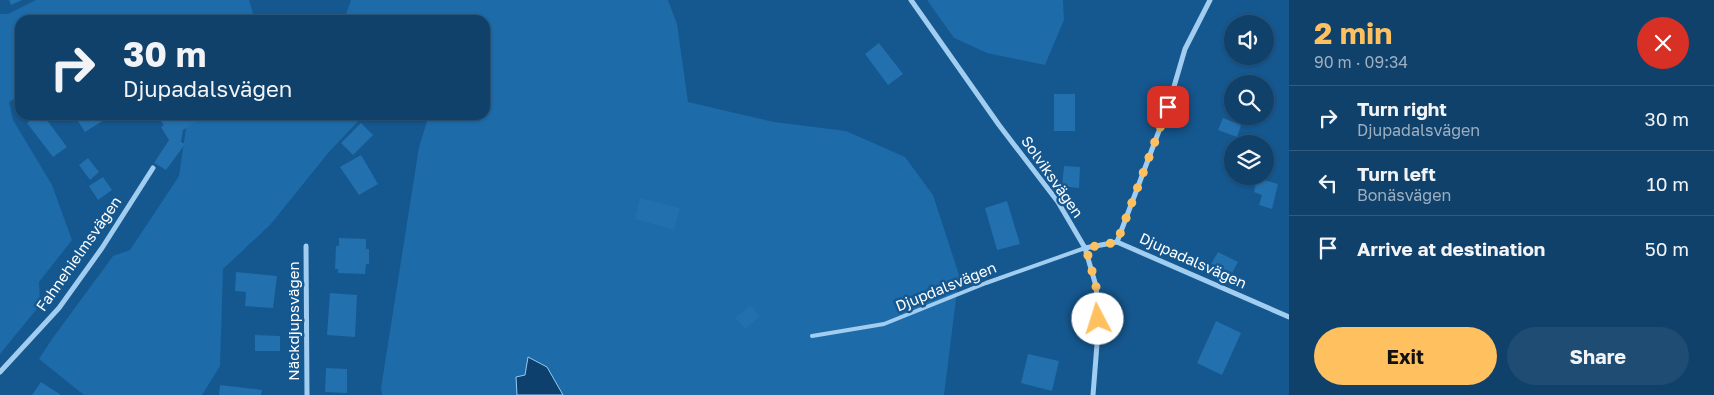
<!DOCTYPE html>
<html lang="en">
<head>
<meta charset="utf-8">
<style>
  body { margin:0; font-family:"Golos Text",sans-serif; background:#1e4c73; color:#f1f3f6; height:100vh; display:flex; flex-direction:column; font-size:19px; white-space:nowrap }
  * { box-sizing:border-box; margin:0 }
  p { font-size:16px; color:#9cafc1 }
  .icon { flex:none; width:28px; height:28px; fill:none; stroke:currentColor; stroke-width:2; stroke-linecap:round; stroke-linejoin:round }
  .map { position:relative; flex:1; overflow:hidden }
  .sheet { display:flex; flex-direction:column; background:#10416b; width:425px }
  .sheet>* { flex:none }
  .top-card { position:absolute; left:15px; top:15px; width:475px; height:105px; border-radius:15px; box-shadow:0 1px 4px #0004,0 0 0 1px #305a7e; background:#10416b; color:#f1f3f6; overflow:hidden }
  .fabs { position:absolute; left:1224px; top:15px; display:grid; gap:10px }
  .fabs a { display:grid; place-items:center; width:50px; height:50px; border-radius:50%; background:#10416b; box-shadow:0 1px 4px #0004,0 0 0 1px #305a7e; font-size:25px }
  .pin { position:absolute; display:grid; place-items:center; width:42px; height:42px; color:#fff; margin:-21px; border-radius:10px; box-shadow:0 2px 8px #0006 }
  .me { position:absolute; width:55px; margin:-28px; rotate:355deg; stroke-linejoin:round; filter:drop-shadow(0 0 4px #0008) }
  .turn { display:flex; align-items:center; gap:18px; height:105px; padding:0 25px; font-size:22px }
  .turn .icon { width:65px; height:65px; stroke-width:2.5 }
  .turn b { display:block; font-size:35px; line-height:42px }
  .round { display:grid; place-items:center; flex:none; width:52px; height:52px; border-radius:26px; background:#1e4c73 }
  .summary { display:flex; align-items:center; justify-content:space-between; height:85px; padding:0 25px }
  h1 { font-size:30px; font-weight:700; line-height:38px; color:#ffc160 }
  .action { display:flex; gap:10px; margin-top:auto; padding:10px 25px }
  .action a { flex:1; height:58px; border-radius:30px; background:#ffc160; color:#111; font-size:20px; font-weight:700; line-height:58px; text-align:center }
  .action a+a { background:#1e4c73; color:#f1f3f6 }
  ul { padding:0; list-style:none }
  li { display:flex; align-items:center; gap:15px; height:65px; padding:0 25px; border-top:1px solid #305a7e }
  li div { flex:1 }
  li b { display:block; font-size:19px }
  li em { font-style:normal }
  main { display:flex; flex:1; min-height:0 }
  .map>svg:first-child { display:block }
  .green { fill:#1d6ba9 }
  .water { fill:#0d406c; stroke:#93caf3 }
  .building { fill:#2370ae }
  .lines { fill:none; stroke-linecap:round; stroke-linejoin:round }
  .lane { stroke:#a1cdf0; stroke-width:4 }
  .street { stroke:#a1cdf0; stroke-width:5 }
  .route { stroke:#ffc160; stroke-width:9; stroke-dasharray:0 16.2 }
  .labels { text-anchor:middle; stroke-width:5; stroke-linejoin:round; paint-order:stroke }
  .street-label { font-size:15px; fill:#fff; stroke:#15578f }
</style>
</head>
<body>
<main>
<div class="map">
<svg width="1289" height="395" viewBox="0 0 1289 395">
  <rect width="100%" height="100%" fill="#15578f"/>
  <!-- green -->
  <g class="green">
    <path d="M 36,0 L 249,0 L 255,20 L 20,20 L 20,96 L 9,102 L 13,120 L 52,185 L 72,240 L 39,282 L 40,305 L 0,354 L 0,14 L 8,14 Z"/>
    <path d="M 351,0 L 668,0 L 677,24 L 688,102 L 774,122 L 846,131 L 905,157 L 933,195 L 959,275 L 944,395 L 382,395 L 381,388 L 419,147 L 429,115 L 485,115 L 485,20 L 344,20 Z"/>
    <path d="M 927,0 L 1063,0 L 1064,20 L 1045,65 L 987,53 L 954,38 Z"/>
    <path d="M 188,115 L 364,115 L 329,152 L 270,225 L 223,269 L 220,366 L 202,395 L 84,395 L 39,359 L 52,339 L 113,256 L 130,250 L 179,176 Z"/>
  </g>
  <!-- water -->
  <path class="water" d="M 528,357 L 547,367 L 563,395 L 517,395 L 516,377 L 525,375 Z"/>
  <!-- building -->
  <g class="building">
    <path d="M 9,0 L 22,0 L 11,5 Z"/>
    <path d="M 879,43 L 903,74 L 888,85 L 865,54 Z"/>
    <rect x="1054" y="94" width="21" height="37"/>
    <path d="M 38,115 L 43,115 L 67,147 L 53,157 L 27,123 Z"/>
    <path d="M 74,115 L 105,115 L 107,118 L 85,132 Z"/>
    <path d="M 164,115 L 193,115 L 197,121 L 183,130 L 181,142 L 185,144 L 166,170 L 154,163 L 169,140 L 161,127 L 164,125 L 159,118 Z"/>
    <path d="M 1223,118 L 1241,125 L 1237,137 L 1218,130 Z"/>
    <path d="M 361,123 L 373,135 L 353,155 L 341,143 Z"/>
    <path d="M 361,155 L 378,184 L 359,195 L 340,167 Z"/>
    <path d="M 88,158 L 99,172 L 90,180 L 79,165 Z"/>
    <path d="M 1064,166 L 1080,167 L 1079,188 L 1062,186 Z"/>
    <path d="M 103,177 L 112,190 L 98,200 L 89,186 Z"/>
    <path d="M 1257,178 L 1278,184 L 1272,209 L 1259,205 L 1262,195 L 1254,192 Z"/>
    <path d="M 640,198 L 680,208 L 674,230 L 635,219 Z"/>
    <path d="M 1007,201 L 1020,244 L 997,250 L 985,208 Z"/>
    <path d="M 339,238 L 366,239 L 366,249 L 369,249 L 369,264 L 366,264 L 365,274 L 338,273 L 338,269 L 335,269 L 336,246 L 339,246 Z"/>
    <path d="M 1218,252 L 1238,262 L 1231,275 L 1211,264 Z"/>
    <path d="M 236,272 L 277,276 L 273,308 L 245,306 L 246,292 L 235,291 Z"/>
    <path d="M 330,293 L 357,295 L 355,337 L 327,335 Z"/>
    <path d="M 750,305 L 760,316 L 745,329 L 735,318 Z"/>
    <path d="M 1216,321 L 1241,333 L 1222,375 L 1197,363 Z"/>
    <path d="M 255,335 L 280,336 L 280,351 L 255,351 Z"/>
    <path d="M 1028,354 L 1059,361 L 1052,391 L 1021,383 Z"/>
    <path d="M 326,368 L 347,369 L 347,393 L 325,392 Z"/>
    <path d="M 41,382 L 61,395 L 32,395 Z"/>
    <path d="M 220,385 L 262,390 L 261,395 L 219,395 Z"/>
  </g>
  <g class="lines">
    <!-- lane -->
    <path class="lane" d="M 812,336 L 884,324 L 986,283 L 1085,248"/>
    <!-- street -->
    <g class="street">
      <path d="M 911,0 L 999,125 L 1058,202 L 1085,248 L 1096,286 L 1099,319 L 1093,395"/>
      <path d="M 1117,242 L 1168,107 L 1185,49 L 1210,0"/>
      <path d="M 306,246 L 307,395"/>
      <path d="M 1085,248 L 1117,242 L 1289,317"/>
      <path d="M 0,372 L 59,308 L 102,248 L 153,168"/>
    </g>
  </g>
  <g class="lines">
    <!-- route -->
    <path class="route" d="M 1098,319 L 1096,286 L 1086,248 L 1117,242 L 1168,107"/>
  </g>
  <g class="labels">
    <!-- street labels -->
    <g class="street-label">
      <text transform="translate(1052 177) rotate(55)" y="5">Solviksvägen</text>
      <text transform="translate(79 254) rotate(-55)" y="5">Fahnehielmsvägen</text>
      <text transform="translate(1193 261) rotate(24)" y="5">Djupadalsvägen</text>
      <text transform="translate(946 287) rotate(-22)" y="5">Djupdalsvägen</text>
      <text transform="translate(294 321) rotate(-90)" y="5">Näckdjupsvägen</text>
    </g>
  </g>
</svg>
<div class="fabs">
<a><svg class="icon" aria-label="sound" viewBox="0 0 24 24"><path d="M4 9h4l5-4v14l-5-4H4zM17 9q2 3 0 6"/></svg></a>
<a><svg class="icon" aria-label="search" viewBox="0 0 24 24"><circle cx="10" cy="10" r="6"/><path d="M15 15l6 6"/></svg></a>
<a><svg class="icon" aria-label="layers" viewBox="0 0 24 24"><path d="M12 4l9 5-9 5-9-5zM3 14l9 5 9-5"/></svg></a>
</div>
<div class="pin" style="left:1168px;top:107px;background:#d93025"><svg class="icon" aria-label="arrive" viewBox="0 0 24 24"><path d="M6 21V4h12l-3 4 3 4H6"/></svg></div>
<svg class="me" style="left:1098px;top:319px" viewBox="-20 -20 40 40"><circle r="19" fill="#fff"/><path d="M0-13L10 11 0 6-10 11z" fill="#ffc160"/></svg>
<div class="top-card">
<div class="turn"><svg class="icon" aria-label="right" viewBox="0 0 24 24"><path d="M7 20v-9h11M14 6l5 5-5 5"/></svg><div><b>30 m</b>Djupadalsvägen</div></div>
</div>
</div>
<section class="sheet">
<div class="summary"><div><h1>2 min</h1><p>90 m · 09:34</p></div><a class="round" style="background:#d93025;color:#fff"><svg class="icon" aria-label="close" viewBox="0 0 24 24"><path d="M6 6l12 12M18 6L6 18"/></svg></a></div>
<ul>
<li><svg class="icon" aria-label="right" viewBox="0 0 24 24"><path d="M7 20v-9h11M14 6l5 5-5 5"/></svg><div><b>Turn right</b><p>Djupadalsvägen</p></div><em>30 m</em></li>
<li><svg class="icon" aria-label="left" viewBox="0 0 24 24"><path d="M17 20v-9H6M10 6l-5 5 5 5"/></svg><div><b>Turn left</b><p>Bonäsvägen</p></div><em>10 m</em></li>
<li><svg class="icon" aria-label="arrive" viewBox="0 0 24 24"><path d="M6 21V4h12l-3 4 3 4H6"/></svg><div><b>Arrive at destination</b></div><em>50 m</em></li>
</ul>
<div class="action"><a>Exit</a><a>Share</a></div>
</section>
</main>
</body>
</html>
